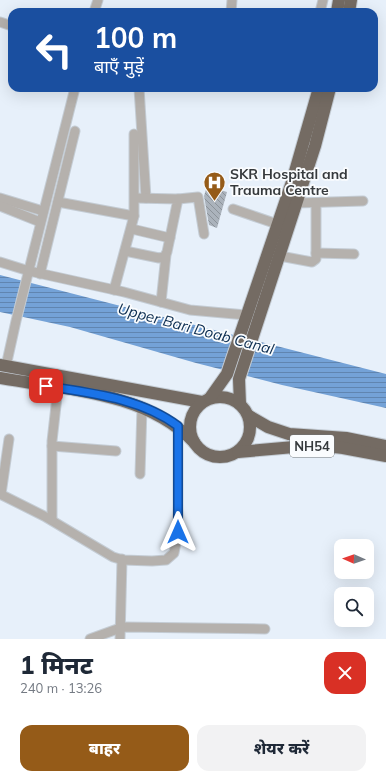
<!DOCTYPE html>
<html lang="hi">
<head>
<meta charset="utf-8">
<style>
  body { margin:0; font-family:Mulish,"Noto Sans Devanagari",sans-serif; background:#f2f2f3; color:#1f2937; height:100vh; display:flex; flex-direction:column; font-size:15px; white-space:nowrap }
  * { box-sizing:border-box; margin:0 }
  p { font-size:13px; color:#747a83 }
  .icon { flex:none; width:22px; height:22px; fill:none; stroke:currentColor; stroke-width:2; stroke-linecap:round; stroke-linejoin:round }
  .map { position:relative; height:639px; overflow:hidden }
  .side { display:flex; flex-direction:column; background:#fff; flex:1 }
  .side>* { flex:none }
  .top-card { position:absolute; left:8px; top:8px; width:370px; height:84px; border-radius:12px; box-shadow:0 4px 16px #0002; background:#1a4fa0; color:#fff; overflow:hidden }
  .needle { width:26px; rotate:272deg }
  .fabs { position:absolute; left:334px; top:539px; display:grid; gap:8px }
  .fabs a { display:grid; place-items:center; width:40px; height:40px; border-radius:8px; background:#fff; box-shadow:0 4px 16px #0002; font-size:20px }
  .pin { position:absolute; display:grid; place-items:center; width:34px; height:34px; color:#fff; margin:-17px; border-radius:8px; box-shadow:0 2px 6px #0006 }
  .me { position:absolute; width:44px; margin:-22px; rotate:0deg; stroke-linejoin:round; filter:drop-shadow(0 0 3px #0008) }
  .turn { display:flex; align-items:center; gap:14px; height:84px; padding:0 20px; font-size:18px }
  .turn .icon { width:52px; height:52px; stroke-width:2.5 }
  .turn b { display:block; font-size:28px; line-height:34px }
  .round { display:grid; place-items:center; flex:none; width:42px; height:42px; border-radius:12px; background:#f2f2f3 }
  .headline { display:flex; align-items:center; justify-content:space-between; height:68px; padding:0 20px }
  h1 { font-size:24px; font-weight:800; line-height:30px }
  .button { display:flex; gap:8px; margin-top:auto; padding:8px 20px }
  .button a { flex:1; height:46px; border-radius:12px; background:#955b18; color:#fff; font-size:16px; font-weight:800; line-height:46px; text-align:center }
  .button a+a { background:#f2f2f3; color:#1f2937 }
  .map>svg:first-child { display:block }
  .water { fill:url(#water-rules) }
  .building { fill:url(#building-back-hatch) }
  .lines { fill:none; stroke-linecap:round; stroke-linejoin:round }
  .minor-casing { stroke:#c4ccd4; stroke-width:11 }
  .highway-casing { stroke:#c4ccd4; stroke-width:14 }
  .minor { stroke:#b5b1ad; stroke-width:9 }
  .highway { stroke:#746b63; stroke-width:12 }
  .route-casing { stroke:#114b97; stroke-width:10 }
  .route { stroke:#1a73e8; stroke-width:7 }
  .labels { text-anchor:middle; stroke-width:3.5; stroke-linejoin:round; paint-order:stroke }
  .shield { fill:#fafcfe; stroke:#717477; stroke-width:1 }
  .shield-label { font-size:13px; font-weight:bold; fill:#363a3d }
  .poi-label { font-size:14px; font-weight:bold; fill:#363a3d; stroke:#fafcfe; text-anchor:start }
  .water-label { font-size:15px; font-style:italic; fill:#0d2e51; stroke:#fafcfe }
</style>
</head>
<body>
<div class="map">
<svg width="386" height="639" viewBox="0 0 386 639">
  <defs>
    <pattern id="water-rules" width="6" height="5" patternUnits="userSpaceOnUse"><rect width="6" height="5" fill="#74a2d7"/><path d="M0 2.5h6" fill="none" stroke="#6085b0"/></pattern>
    <pattern id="building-back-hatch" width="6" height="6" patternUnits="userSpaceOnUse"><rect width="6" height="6" fill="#abb3bc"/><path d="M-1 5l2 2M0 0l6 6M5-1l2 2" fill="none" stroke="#8c939a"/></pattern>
  </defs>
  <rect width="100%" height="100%" fill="#e7f0fa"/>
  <!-- water -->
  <path class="water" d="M 0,275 L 386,374 L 386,408 L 282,385 L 196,363 L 70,327 L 0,312 Z"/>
  <!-- building -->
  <path class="building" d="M 207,186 L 227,192 L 217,228 L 209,225 L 204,196 Z"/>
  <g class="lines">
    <defs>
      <g id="minor">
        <path d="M 94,12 L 98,0"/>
        <path d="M 231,12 L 232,0"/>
        <path d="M 320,12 L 323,0"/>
        <path d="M 0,22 L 12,26"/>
        <path d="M 139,88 L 146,198"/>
        <path d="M 0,198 L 43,211"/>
        <path d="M 178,199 L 198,197 L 204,234"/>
        <path d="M 58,202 L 134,216"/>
        <path d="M 297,203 L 363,201"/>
        <path d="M 0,206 L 40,222"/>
        <path d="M 233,209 L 277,224"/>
        <path d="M 132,229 L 170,238"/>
        <path d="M 125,251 L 159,258 L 164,257 L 167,252 L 178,199 L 135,198"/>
        <path d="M 316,253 L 354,254"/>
        <path d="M 280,256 L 312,262 L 316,259 L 316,203"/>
        <path d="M 0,262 L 29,271 L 124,292 L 190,310 L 246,315"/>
        <path d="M 40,274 L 75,131"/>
        <path d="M 114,290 L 134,216 L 134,134"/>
        <path d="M 161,302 L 166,255"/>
        <path d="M 6,366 L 16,321 L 75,88"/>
        <path d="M 52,446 L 116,451"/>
        <path d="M 140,474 L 142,407"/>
        <path d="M 0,494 L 44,516 L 113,557 L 123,560 L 152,561 L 166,560 L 174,553 L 178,532 L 178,426"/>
        <path d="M 1,494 L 9,439"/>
        <path d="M 52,520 L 52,441 L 58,388"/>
        <path d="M 90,639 L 123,627 L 265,629"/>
        <path d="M 120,639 L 122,559"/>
      </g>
      <g id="highway">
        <path d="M 337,12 L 339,0"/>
        <path d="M 349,12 L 351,0"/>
        <path d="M 0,365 L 202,402"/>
        <path d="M 0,378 C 66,390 144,391 194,442"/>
        <circle cx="220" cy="427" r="30"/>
        <path d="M 210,398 L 227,374 L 232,359 L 292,182 L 319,88"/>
        <path d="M 240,404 L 239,379 L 315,146 L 330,88"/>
        <path d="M 249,416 L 268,427 L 289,434 L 346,438 L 386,446"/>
        <path d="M 238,452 L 317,445 L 343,448 L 386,456"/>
      </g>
    </defs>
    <!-- minor casing -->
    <use href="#minor" class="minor-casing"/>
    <!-- highway casing -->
    <use href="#highway" class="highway-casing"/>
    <!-- minor -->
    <use href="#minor" class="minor"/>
    <!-- highway -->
    <use href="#highway" class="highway"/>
  </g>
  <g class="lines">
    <defs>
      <path id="route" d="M 46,386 C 90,393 141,398 178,426 L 178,532"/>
    </defs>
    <!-- route casing -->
    <use href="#route" class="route-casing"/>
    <!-- route -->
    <use href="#route" class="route"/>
  </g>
  <!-- icons -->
  <defs>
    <symbol id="hospital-pin" viewBox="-11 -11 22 30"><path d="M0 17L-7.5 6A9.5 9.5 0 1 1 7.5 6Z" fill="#955b18" stroke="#fafcfe"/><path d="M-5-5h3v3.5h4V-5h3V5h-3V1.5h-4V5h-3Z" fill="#fff"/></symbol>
  </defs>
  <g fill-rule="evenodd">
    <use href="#hospital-pin" x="202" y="170" width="25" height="34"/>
  </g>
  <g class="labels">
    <!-- shield labels -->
    <rect class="shield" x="290" y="435" width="44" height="22" rx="3"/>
    <g class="shield-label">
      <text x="312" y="451">NH54</text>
    </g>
    <!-- poi labels -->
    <g class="poi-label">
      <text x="230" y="179">SKR Hospital and<tspan x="230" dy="16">Trauma Centre</tspan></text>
    </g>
    <!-- water labels -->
    <g class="water-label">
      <text transform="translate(196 329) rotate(15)" y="5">Upper Bari Doab Canal</text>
    </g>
  </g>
</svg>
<div class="fabs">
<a><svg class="needle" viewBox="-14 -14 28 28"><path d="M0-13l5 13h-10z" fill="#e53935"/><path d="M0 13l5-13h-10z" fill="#747a83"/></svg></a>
<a><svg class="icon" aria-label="search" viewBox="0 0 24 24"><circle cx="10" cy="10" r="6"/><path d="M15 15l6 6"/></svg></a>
</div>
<div class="pin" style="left:46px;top:386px;background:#d93025"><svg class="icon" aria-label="arrive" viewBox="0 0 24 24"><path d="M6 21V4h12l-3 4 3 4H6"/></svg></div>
<svg class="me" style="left:178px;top:532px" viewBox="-20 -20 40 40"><path d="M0-17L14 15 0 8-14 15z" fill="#1a73e8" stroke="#fff" stroke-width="4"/></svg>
<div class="top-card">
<div class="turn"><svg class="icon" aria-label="left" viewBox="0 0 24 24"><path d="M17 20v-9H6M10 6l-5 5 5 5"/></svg><div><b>100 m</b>बाएँ मुड़ें</div></div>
</div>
</div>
<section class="side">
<div class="headline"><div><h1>1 मिनट</h1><p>240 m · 13:26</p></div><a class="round" style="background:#d93025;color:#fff"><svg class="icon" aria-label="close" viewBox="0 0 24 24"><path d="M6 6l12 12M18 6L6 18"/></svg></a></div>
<div class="button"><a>बाहर</a><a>शेयर करें</a></div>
</section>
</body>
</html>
